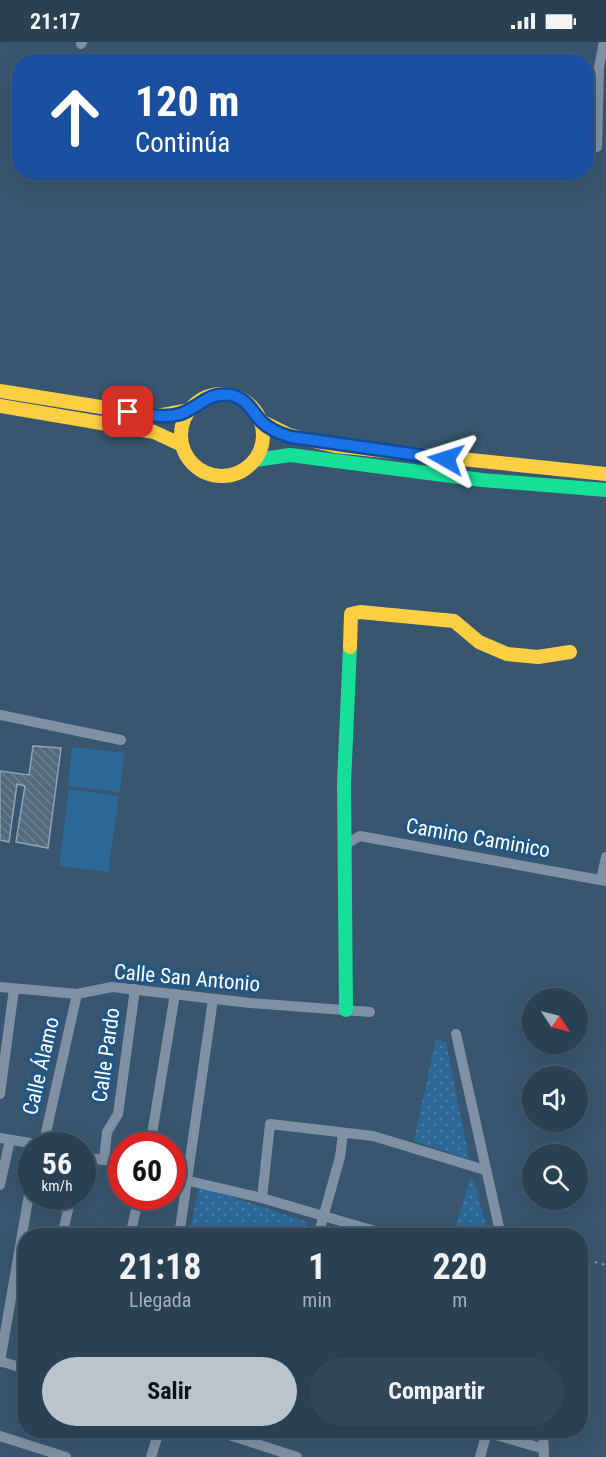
<!DOCTYPE html>
<html lang="es">
<head>
<meta charset="utf-8">
<style>
  body { margin:0; font-family:"Roboto Condensed",sans-serif; background:#32475a; color:#f1f3f6; height:100vh; display:flex; flex-direction:column; font-size:22px; white-space:nowrap }
  * { box-sizing:border-box; margin:0 }
  p { font-size:20px; color:#a5afb8 }
  .icon { flex:none; width:33px; height:33px; fill:none; stroke:currentColor; stroke-width:2; stroke-linecap:round; stroke-linejoin:round }
  .map { position:relative; flex:1; overflow:hidden }
  .panel { position:absolute; left:18px; top:1186px; width:570px; height:210px; display:flex; flex-direction:column; background:#2a4053; border-radius:24px; box-shadow:0 6px 24px #0002,0 0 0 2px #46596a }
  .panel>* { flex:none }
  .top-card { position:absolute; left:12px; top:12px; width:582px; height:126px; border-radius:24px; box-shadow:0 6px 24px #0002,0 0 0 2px #46596a; background:#1a4fa0; color:#fff; overflow:hidden }
  .needle { width:39px; rotate:125deg }
  .tools { position:absolute; left:522px; top:946px; display:grid; gap:12px }
  .tools a { display:grid; place-items:center; width:66px; height:66px; border-radius:50%; background:#2a4053; box-shadow:0 6px 24px #0002,0 0 0 2px #46596a; font-size:30px }
  .speed { position:absolute; left:18px; top:1090px; display:flex; gap:12px; font-size:30px; font-weight:700; text-align:center }
  .speed>* { display:grid; place-content:center; width:78px; height:78px; border-radius:50%; background:#2a4053; box-shadow:0 6px 24px #0002,0 0 0 2px #46596a; line-height:1 }
  .speed small { font-size:15px; font-weight:400 }
  .speed .limit { border:9px solid #d22; background:#fff; color:#111 }
  .pin { position:absolute; display:grid; place-items:center; width:51px; height:51px; color:#fff; margin:-26px; border-radius:12px; box-shadow:0 3px 9px #0006 }
  .me { position:absolute; width:66px; margin:-33px; rotate:276deg; stroke-linejoin:round; filter:drop-shadow(0 0 4px #0008) }
  .turn { display:flex; align-items:center; gap:21px; height:126px; padding:0 24px; font-size:27px }
  .turn .icon { width:78px; height:78px; stroke-width:2.5 }
  .turn b { display:block; font-size:42px; line-height:51px }
  .eta { display:flex; justify-content:space-evenly; align-items:center; height:102px; text-align:center }
  .eta b { font-size:36px; font-weight:700; line-height:42px }
  .action { display:flex; gap:12px; margin-top:auto; padding:12px 24px }
  .action a { flex:1; height:69px; border-radius:36px; background:#b9c4cd; color:#111; font-size:24px; font-weight:700; line-height:69px; text-align:center }
  .action a+a { background:#32475a; color:#f1f3f6 }
  .status { display:flex; justify-content:space-between; align-items:center; height:42px; padding:0 30px; background:#2a4053; direction:ltr }
  .status svg { height:16px; fill:currentColor }
  .map>svg:first-child { display:block }
  .grass { fill:url(#grass-dots) }
  .pitch { fill:#2c6898 }
  .building { fill:url(#building-back-hatch); stroke:#92a4b3; stroke-width:1.5 }
  .lines { fill:none; stroke-linecap:round; stroke-linejoin:round }
  .path { stroke:#7f92a5; stroke-width:2; stroke-dasharray:3 4.5; stroke-linecap:butt }
  .street { stroke:#7f92a5; stroke-width:10 }
  .fast { stroke:#16e098; stroke-width:14 }
  .slow { stroke:#ffcf43; stroke-width:14 }
  .route-casing { stroke:#114b97; stroke-width:15 }
  .route { stroke:#1a73e8; stroke-width:10 }
  .labels { text-anchor:middle; stroke-width:6; stroke-linejoin:round; paint-order:stroke }
  .street-label { font-size:21px; fill:#fff; stroke:#215786 }
</style>
</head>
<body>
<div class="status"><b>21:17</b><svg viewBox="0 0 49 12"><path d="M0 12V9h3v3zM5 12V6h3v6zM10 12V3h3v9zM15 12V0h3v12zM26 1h20v11H26zM47 4h2v5h-2z"/></svg></div>
<div class="map">
<svg width="606" height="1415" viewBox="0 0 606 1415">
  <defs>
    <pattern id="grass-dots" width="8" height="8" patternUnits="userSpaceOnUse" patternTransform="scale(1.5)"><rect width="8" height="8" fill="#2c6898"/><path d="M2 2h.1M6 6h.1" fill="none" stroke="#4c7fa7" stroke-width="1.8" stroke-linecap="round"/></pattern>
    <pattern id="building-back-hatch" width="6" height="6" patternUnits="userSpaceOnUse" patternTransform="scale(1.5)"><rect width="6" height="6" fill="#516a7e"/><path d="M-1 5l2 2M0 0l6 6M5-1l2 2" fill="none" stroke="#6b8091"/></pattern>
  </defs>
  <rect width="100%" height="100%" fill="#38566f"/>
  <!-- grass -->
  <g class="grass">
    <path d="M 436,996 L 446,1001 L 469,1117 L 414,1099 Z"/>
    <path d="M 470,1137 L 474,1139 L 489,1194 L 453,1194 Z"/>
    <path d="M 199,1144 L 307,1180 L 304,1194 L 189,1194 Z"/>
  </g>
  <!-- pitch -->
  <g class="pitch">
    <path d="M 72,705 L 124,711 L 120,750 L 68,744 Z"/>
    <path d="M 69,747 L 119,754 L 108,830 L 59,824 Z"/>
  </g>
  <!-- building -->
  <path class="building" d="M 33,704 L 61,706 L 48,806 L 16,800 L 25,744 L 17,742 L 9,800 L 0,798 L 0,729 L 29,733 Z"/>
  <g class="lines">
    <!-- path -->
    <path class="path" d="M 580,1216 L 606,1223"/>
    <!-- street -->
    <g class="street">
      <path d="M 81,2 L 82,0"/>
      <path d="M 597,105 L 599,25 L 604,0"/>
      <path d="M 0,673 L 121,698"/>
      <path d="M 345,803 L 360,794 L 606,839"/>
      <path d="M 601,838 L 606,815"/>
      <path d="M 0,945 L 77,952 L 112,945 L 250,961 L 370,970"/>
      <path d="M 456,992 L 501,1194"/>
      <path d="M 0,1052 L 14,947"/>
      <path d="M 0,1096 L 48,1104"/>
      <path d="M 43,1104 L 77,952"/>
      <path d="M 150,1104 L 175,952"/>
      <path d="M 82,1115 L 111,1119"/>
      <path d="M 104,1118 L 107,1090 L 118,1072 L 135,947"/>
      <path d="M 172,1135 L 262,1156 L 392,1194"/>
      <path d="M 0,1143 L 10,1098"/>
      <path d="M 262,1156 L 270,1082 L 373,1094 L 485,1128"/>
      <path d="M 62,1194 L 71,1155"/>
      <path d="M 130,1194 L 139,1155"/>
      <path d="M 179,1194 L 213,957"/>
      <path d="M 318,1194 L 340,1115 L 343,1091"/>
      <path d="M 0,1319 L 26,1327"/>
      <path d="M 0,1320 L 32,1135"/>
      <path d="M 217,1389 L 297,1415"/>
      <path d="M 482,1389 L 544,1407"/>
      <path d="M 543,1389 L 544,1415"/>
      <path d="M 0,1394 L 66,1415"/>
      <path d="M 151,1415 L 159,1389"/>
      <path d="M 480,1415 L 487,1391"/>
    </g>
    <!-- fast -->
    <g class="fast">
      <path d="M 255,418 L 290,413 L 482,438 L 606,448"/>
      <path d="M 346,968 L 344,741 L 350,605"/>
    </g>
    <!-- slow -->
    <g class="slow">
      <path d="M 0,349 L 157,374 L 190,368"/>
      <circle cx="222" cy="393" r="41"/>
      <path d="M 0,364 L 154,390 L 182,403"/>
      <path d="M 261,379 L 289,393 L 335,404 L 606,432"/>
      <path d="M 350,605 L 351,572 L 360,570 L 454,579 L 479,600 L 507,612 L 538,615 L 570,610"/>
    </g>
  </g>
  <g class="lines">
    <defs>
      <path id="route" d="M 128,370 C 145,372 163,377 180,372 C 199,366 208,349 231,353 C 248,357 251,369 262,380 C 269,387 281,392 291,395 L 446,417"/>
    </defs>
    <!-- route casing -->
    <use href="#route" class="route-casing"/>
    <!-- route -->
    <use href="#route" class="route"/>
  </g>
  <g class="labels">
    <!-- street labels -->
    <g class="street-label">
      <text transform="translate(478 796) rotate(10)" y="7">Camino Caminico</text>
      <text transform="translate(187 936) rotate(5)" y="7">Calle San Antonio</text>
      <text transform="translate(106 1013) rotate(-82)" y="7">Calle Pardo</text>
      <text transform="translate(41 1024) rotate(-77)" y="7">Calle Álamo</text>
    </g>
  </g>
</svg>
<div class="tools">
<a><svg class="needle" viewBox="-14 -14 28 28"><path d="M0-13l5 13h-10z" fill="#e53935"/><path d="M0 13l5-13h-10z" fill="#a5afb8"/></svg></a>
<a><svg class="icon" aria-label="sound" viewBox="0 0 24 24"><path d="M4 9h4l5-4v14l-5-4H4zM17 9q2 3 0 6"/></svg></a>
<a><svg class="icon" aria-label="search" viewBox="0 0 24 24"><circle cx="10" cy="10" r="6"/><path d="M15 15l6 6"/></svg></a>
</div>
<div class="speed"><div>56<small>km/h</small></div><div class="limit">60</div></div>
<div class="pin" style="left:128px;top:370px;background:#d93025"><svg class="icon" aria-label="arrive" viewBox="0 0 24 24"><path d="M6 21V4h12l-3 4 3 4H6"/></svg></div>
<svg class="me" style="left:446px;top:417px" viewBox="-20 -20 40 40"><path d="M0-17L14 15 0 8-14 15z" fill="#1a73e8" stroke="#fff" stroke-width="4"/></svg>
<div class="top-card">
<div class="turn"><svg class="icon" aria-label="ahead" viewBox="0 0 24 24"><path d="M12 20V5M6 11l6-6 6 6"/></svg><div><b>120 m</b>Continúa</div></div>
</div>
<section class="panel">
<div class="eta">
<div><b>21:18</b><p>Llegada</p></div>
<div><b>1</b><p>min</p></div>
<div><b>220</b><p>m</p></div>
</div>
<div class="action"><a>Salir</a><a>Compartir</a></div>
</section>
</div>
</body>
</html>
